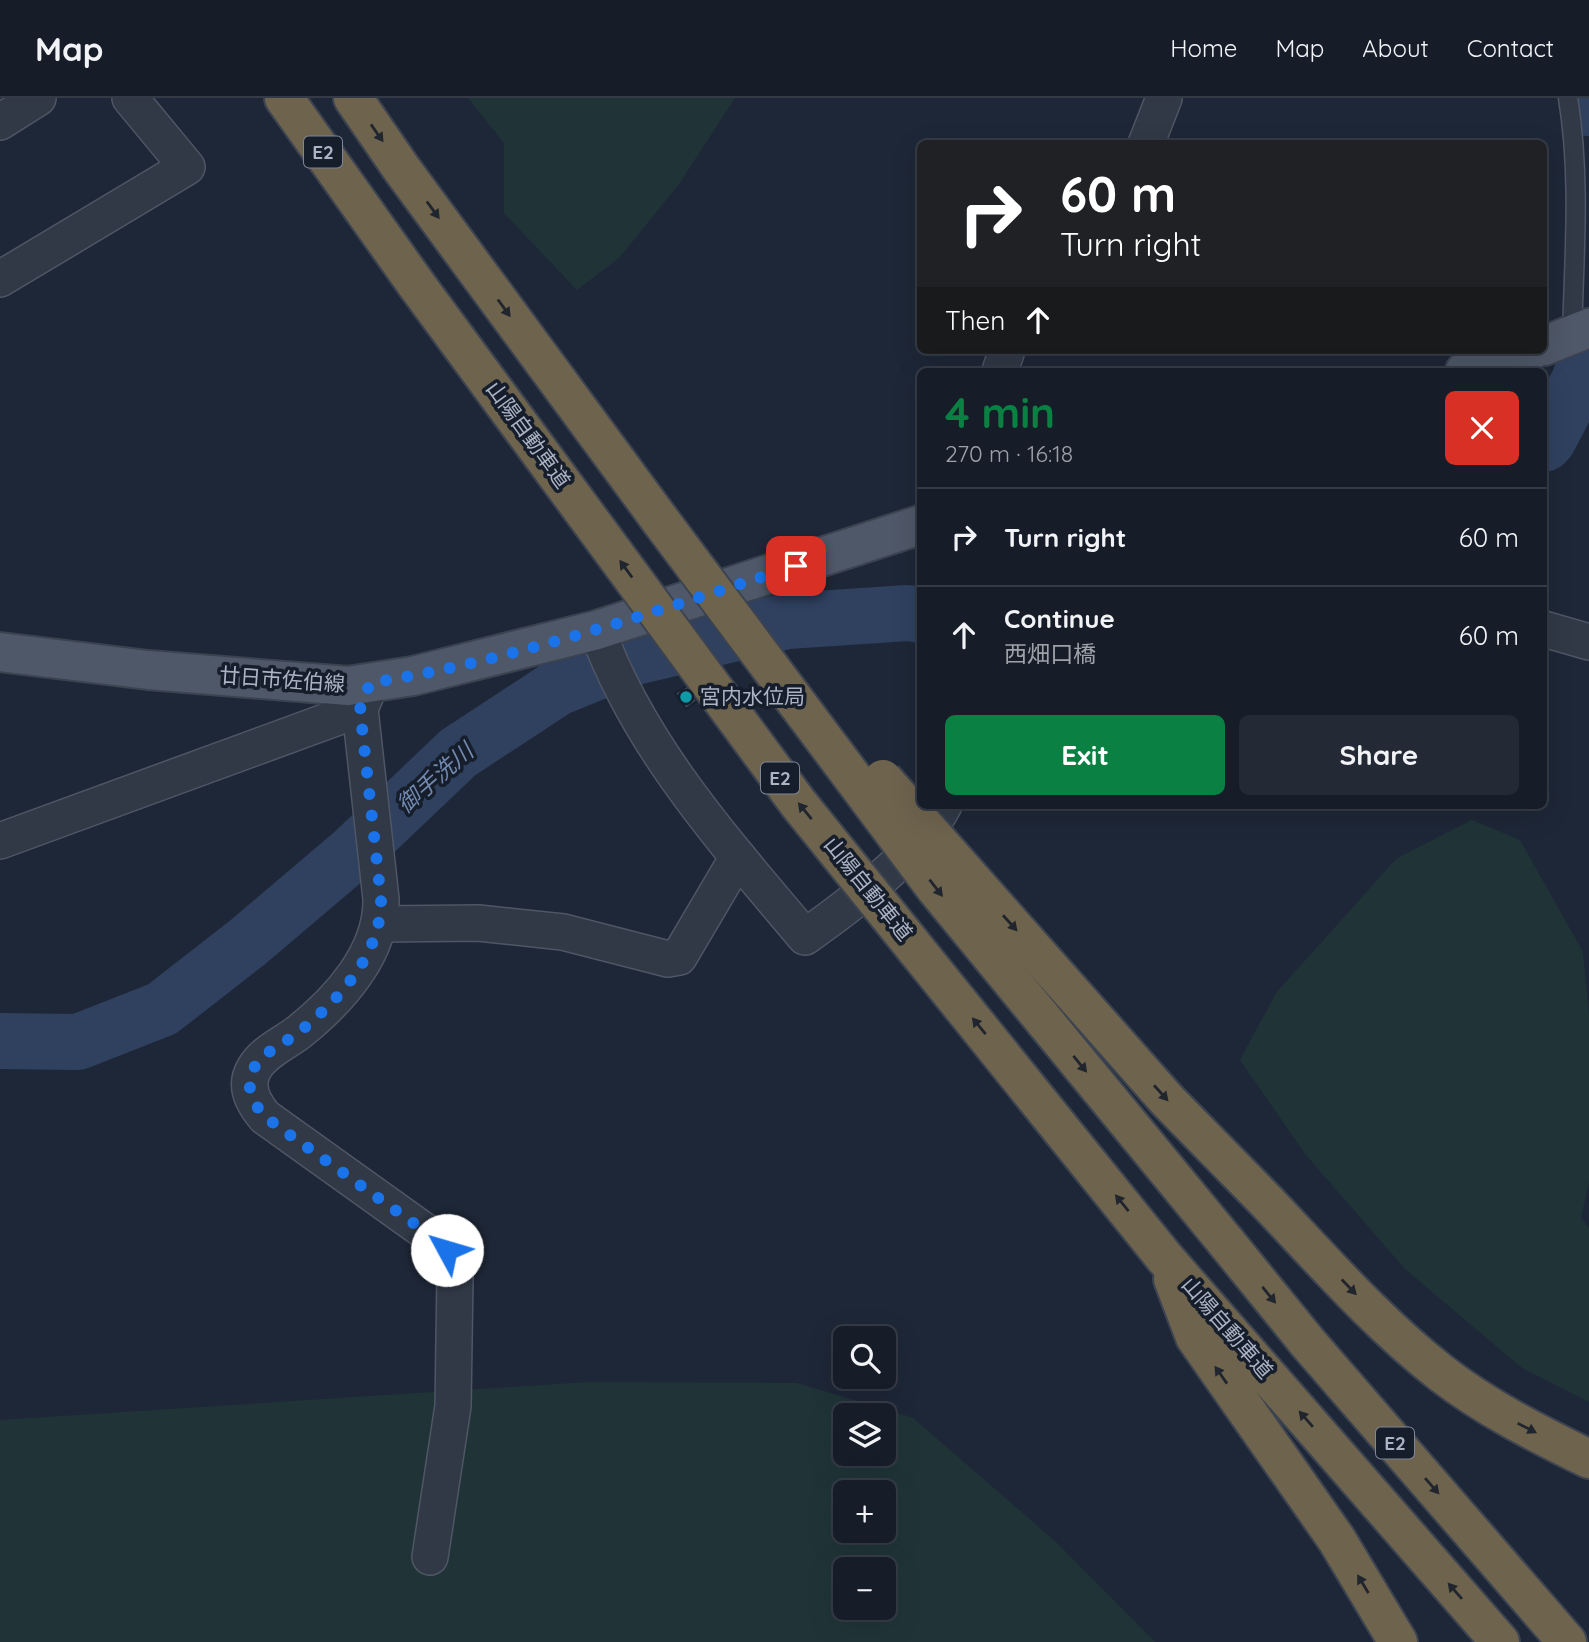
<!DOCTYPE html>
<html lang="en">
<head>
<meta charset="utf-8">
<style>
  body { margin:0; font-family:Quicksand,"Noto Sans JP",sans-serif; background:#232a35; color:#f1f3f6; height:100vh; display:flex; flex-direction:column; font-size:26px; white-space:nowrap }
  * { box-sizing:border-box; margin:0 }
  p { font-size:23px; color:#9ea2a8 }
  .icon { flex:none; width:38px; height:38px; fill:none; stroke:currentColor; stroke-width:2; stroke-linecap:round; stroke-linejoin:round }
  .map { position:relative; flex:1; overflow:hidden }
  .details { position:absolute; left:917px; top:270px; width:630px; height:441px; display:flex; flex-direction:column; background:#161d29; border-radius:10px; box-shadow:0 7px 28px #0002,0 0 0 2px #353b46 }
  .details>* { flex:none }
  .top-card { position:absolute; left:917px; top:42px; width:630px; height:214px; border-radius:10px; box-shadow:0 7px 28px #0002,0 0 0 2px #353b46; background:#202124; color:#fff; overflow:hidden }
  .buttons { position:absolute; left:833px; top:1228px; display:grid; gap:14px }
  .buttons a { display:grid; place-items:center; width:63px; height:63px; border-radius:10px; background:#161d29; box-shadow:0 7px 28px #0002,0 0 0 2px #353b46; font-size:35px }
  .pin { position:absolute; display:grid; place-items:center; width:60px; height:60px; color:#fff; margin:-30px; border-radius:14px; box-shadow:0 4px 10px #0006 }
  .me { position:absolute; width:77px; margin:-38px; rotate:309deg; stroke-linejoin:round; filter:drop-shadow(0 0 5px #0008) }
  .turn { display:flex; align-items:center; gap:24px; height:147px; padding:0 28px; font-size:32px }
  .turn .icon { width:91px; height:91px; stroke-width:2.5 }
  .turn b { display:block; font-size:49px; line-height:60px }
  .then { display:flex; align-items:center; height:66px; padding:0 28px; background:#0003; gap:14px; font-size:26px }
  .round { display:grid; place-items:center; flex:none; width:74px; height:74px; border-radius:10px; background:#232a35 }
  .head { display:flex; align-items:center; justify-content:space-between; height:119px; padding:0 28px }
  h1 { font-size:42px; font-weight:700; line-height:52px; color:#0b8043 }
  .primary-button { display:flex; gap:14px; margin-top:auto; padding:14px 28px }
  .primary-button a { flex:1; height:80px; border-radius:10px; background:#0b8043; color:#fff; font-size:28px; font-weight:700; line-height:80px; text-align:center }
  .primary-button a+a { background:#232a35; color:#f1f3f6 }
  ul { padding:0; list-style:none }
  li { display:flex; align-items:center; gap:21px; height:98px; padding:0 28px; border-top:2px solid #353b46 }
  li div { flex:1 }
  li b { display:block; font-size:26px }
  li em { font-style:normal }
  header { display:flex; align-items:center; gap:42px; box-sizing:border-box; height:98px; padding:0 35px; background:#161d29; border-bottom:2px solid #353b46 }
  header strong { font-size:33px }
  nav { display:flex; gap:38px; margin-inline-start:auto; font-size:24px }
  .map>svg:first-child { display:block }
  .green { fill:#203438; fill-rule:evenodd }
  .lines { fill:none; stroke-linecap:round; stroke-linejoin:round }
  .river { stroke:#2f415f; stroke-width:56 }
  .building { fill:#394558; stroke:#19202d; stroke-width:2 }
  .lane-casing { stroke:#4f5665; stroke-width:21 }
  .street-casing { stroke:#4f5665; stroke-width:38 }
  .primary-casing { stroke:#3b4250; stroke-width:42 }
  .highway-casing { stroke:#3c4351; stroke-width:42 }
  .lane { stroke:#313947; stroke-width:18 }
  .street { stroke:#313947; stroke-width:35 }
  .primary { stroke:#4f5868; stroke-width:38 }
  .highway { stroke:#6e634d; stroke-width:38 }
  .highway-bridge-casing { stroke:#3c4351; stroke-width:42; stroke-linecap:butt }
  .highway-bridge { stroke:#6e634d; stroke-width:38 }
  .oneway { fill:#20252e }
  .route { stroke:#1a73e8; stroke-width:12; stroke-dasharray:0 21.6 }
  .culture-dot { fill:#0f9aa8; stroke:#171e2b; stroke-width:2.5 }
  .labels { text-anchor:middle; stroke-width:7; stroke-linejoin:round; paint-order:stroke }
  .shield { fill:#171e2b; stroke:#7f8697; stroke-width:2 }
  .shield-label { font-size:19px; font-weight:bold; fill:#abb3c5 }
  .street-label { font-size:21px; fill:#abb3c5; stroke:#171e2b }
  .poi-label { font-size:21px; fill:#abb3c5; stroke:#171e2b; text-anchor:start }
  .water-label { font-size:23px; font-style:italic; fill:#7188af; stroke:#171e2b }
</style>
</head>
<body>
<header>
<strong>Map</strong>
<nav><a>Home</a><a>Map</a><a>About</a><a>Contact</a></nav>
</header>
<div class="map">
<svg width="1589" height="1544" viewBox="0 0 1589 1544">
  <rect width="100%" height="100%" fill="#1e2737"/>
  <!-- green -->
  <g class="green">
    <path d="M 468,0 L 735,0 L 679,86 L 620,159 L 577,192 L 504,115 L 504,45 Z"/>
    <path d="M 1472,722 L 1520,742 L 1583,854 L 1589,917 L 1589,1084 L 1581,1120 L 1589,1130 L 1589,1304 L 1522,1270 L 1405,1171 L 1306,1057 L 1240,962 L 1276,895 L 1397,760 Z"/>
    <path d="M 588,1284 L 797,1285 L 913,1320 L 1056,1444 L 1155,1544 L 0,1544 L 0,1322 ZM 845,1318 L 884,1318 L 884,1356 L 845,1356 ZM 845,1395 L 884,1395 L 884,1433 L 845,1433 ZM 845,1472 L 884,1472 L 884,1510 L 845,1510 Z"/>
  </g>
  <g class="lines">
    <!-- river -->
    <g class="river">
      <path d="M 1587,0 L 1589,10"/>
      <path d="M 1544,346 L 1548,342 L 1579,283 L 1589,253"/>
      <path d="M 0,943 L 78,944 L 162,911 L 248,844 L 354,754 L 458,655 L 557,590 L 631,560 L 787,523 L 908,515 L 920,517"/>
    </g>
  </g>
  <!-- building -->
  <path class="building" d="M 687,588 L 697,603 L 686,611 L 675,595 Z"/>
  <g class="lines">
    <defs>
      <path id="lane" d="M 1568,0 C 1581,79 1574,159 1572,238"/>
      <g id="street">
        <path d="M 0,24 L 38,0"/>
        <path d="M 1146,46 L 1164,0"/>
        <path d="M 0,181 L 187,69 L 130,0"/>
        <path d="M 1000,273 L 1007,252"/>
        <path d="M 1544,531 L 1589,544"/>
        <path d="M 597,532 C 640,650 726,745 805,839 C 850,807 918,757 944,707"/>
        <path d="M 360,611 L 381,801 C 382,855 339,902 299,934 C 285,945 263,954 254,971 C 244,988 253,1005 265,1019 L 437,1142 C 448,1153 453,1162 455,1178 L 453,1308 L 430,1459"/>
        <path d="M 0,743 L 360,611 L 368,592"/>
        <path d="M 380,826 L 478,825 L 563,834 L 668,861 L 679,859 L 738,759"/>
      </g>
      <g id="primary">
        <path d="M 1544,248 L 1589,230"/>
        <path d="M 1465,273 L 1532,252"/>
        <path d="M 0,554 L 148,572 L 348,588 L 413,578 L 597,532 L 920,427"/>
      </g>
      <g id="highway">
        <path d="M 284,0 L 416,186"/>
        <path d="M 353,0 L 401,70 L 660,422"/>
        <path d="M 1268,1105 C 1323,1163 1377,1225 1441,1275 C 1486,1310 1538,1336 1589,1361"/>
        <path d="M 1226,1144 L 1308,1245 L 1567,1544"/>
        <path d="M 1164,1159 L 1500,1544"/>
        <path d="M 1173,1181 L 1195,1239 L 1337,1442 L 1398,1544"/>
      </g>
    </defs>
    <!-- lane casing -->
    <use href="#lane" class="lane-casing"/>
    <!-- street casing -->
    <use href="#street" class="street-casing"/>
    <!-- primary casing -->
    <use href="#primary" class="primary-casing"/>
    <!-- highway casing -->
    <use href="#highway" class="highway-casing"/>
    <!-- lane -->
    <use href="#lane" class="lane"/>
    <!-- street -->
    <use href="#street" class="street"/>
    <!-- primary -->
    <use href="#primary" class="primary"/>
    <!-- highway -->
    <use href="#highway" class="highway"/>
    <defs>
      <g id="highway-bridge">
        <path d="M 416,186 L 798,705 L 1164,1159"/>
        <path d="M 660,422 L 936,791 L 1226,1144"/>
        <path d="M 883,681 L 1167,1002 L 1268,1105"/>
      </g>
    </defs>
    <!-- highway-bridge casing -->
    <use href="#highway-bridge" class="highway-bridge-casing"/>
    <!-- highway-bridge -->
    <use href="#highway-bridge" class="highway-bridge"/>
  </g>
  <!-- one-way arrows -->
  <defs><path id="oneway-solid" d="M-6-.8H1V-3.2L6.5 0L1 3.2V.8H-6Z" transform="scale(1.75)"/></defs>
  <g class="oneway">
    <use href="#oneway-solid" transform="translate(377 35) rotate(55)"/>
    <use href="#oneway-solid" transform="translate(433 112) rotate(54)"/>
    <use href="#oneway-solid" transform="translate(504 210) rotate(54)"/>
    <use href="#oneway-solid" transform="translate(626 471) rotate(-126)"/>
    <use href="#oneway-solid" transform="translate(805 713) rotate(-129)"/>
    <use href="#oneway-solid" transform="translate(936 790) rotate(52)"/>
    <use href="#oneway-solid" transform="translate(1010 825) rotate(48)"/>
    <use href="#oneway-solid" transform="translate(979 928) rotate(-129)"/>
    <use href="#oneway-solid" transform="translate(1080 966) rotate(51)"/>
    <use href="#oneway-solid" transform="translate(1161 995) rotate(48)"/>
    <use href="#oneway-solid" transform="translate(1122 1105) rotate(-129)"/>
    <use href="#oneway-solid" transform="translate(1349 1189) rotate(46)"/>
    <use href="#oneway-solid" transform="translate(1269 1197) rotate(51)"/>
    <use href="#oneway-solid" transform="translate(1221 1277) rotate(-125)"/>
    <use href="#oneway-solid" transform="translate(1306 1321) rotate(-131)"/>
    <use href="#oneway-solid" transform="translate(1527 1330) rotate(27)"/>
    <use href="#oneway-solid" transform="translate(1432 1388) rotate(49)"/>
    <use href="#oneway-solid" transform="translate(1363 1486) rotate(-121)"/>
    <use href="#oneway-solid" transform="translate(1455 1493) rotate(-131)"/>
  </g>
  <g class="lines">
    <!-- route -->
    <path class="route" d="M 447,1152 L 437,1142 L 265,1019 C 253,1005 244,988 254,970 C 263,954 285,945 299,934 C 339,902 382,855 381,801 L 360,611 L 370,585 C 516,562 656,513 796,468"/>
  </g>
  <!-- markers -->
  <circle class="culture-dot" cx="686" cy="599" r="7"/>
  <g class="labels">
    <!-- shield labels -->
    <g class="shield">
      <rect x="304" y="38.5" width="38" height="31" rx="5"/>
      <rect x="761" y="664.5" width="38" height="31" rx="5"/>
      <rect x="1376" y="1329.5" width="38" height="31" rx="5"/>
    </g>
    <g class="shield-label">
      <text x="323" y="61">E2</text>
      <text x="780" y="687">E2</text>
      <text x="1395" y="1352">E2</text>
    </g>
    <!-- street labels -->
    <g class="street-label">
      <text transform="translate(528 337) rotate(54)" y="7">山陽自動車道</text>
      <text transform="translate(282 582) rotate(4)" y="7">廿日市佐伯線</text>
      <text transform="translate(868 791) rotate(51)" y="7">山陽自動車道</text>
      <text transform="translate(1227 1230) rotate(49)" y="7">山陽自動車道</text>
    </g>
    <!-- poi labels -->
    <g class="poi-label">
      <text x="700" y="606">宮内水位局</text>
    </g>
    <!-- water labels -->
    <g class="water-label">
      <text transform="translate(435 680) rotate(-41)" y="8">御手洗川</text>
    </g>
  </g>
</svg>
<div class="buttons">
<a><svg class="icon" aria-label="search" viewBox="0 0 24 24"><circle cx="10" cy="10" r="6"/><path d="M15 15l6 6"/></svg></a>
<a><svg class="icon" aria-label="layers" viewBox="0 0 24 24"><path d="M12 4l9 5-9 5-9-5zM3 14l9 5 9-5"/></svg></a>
<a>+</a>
<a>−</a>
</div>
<div class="pin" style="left:796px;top:468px;background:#d93025"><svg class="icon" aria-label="arrive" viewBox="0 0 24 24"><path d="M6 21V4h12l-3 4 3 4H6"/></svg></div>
<svg class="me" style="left:447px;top:1152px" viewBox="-20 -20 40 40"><circle r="19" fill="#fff"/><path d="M0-13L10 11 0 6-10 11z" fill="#1a73e8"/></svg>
<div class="top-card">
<div class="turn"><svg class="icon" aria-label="right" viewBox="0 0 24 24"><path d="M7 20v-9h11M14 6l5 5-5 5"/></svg><div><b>60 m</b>Turn right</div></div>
<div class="then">Then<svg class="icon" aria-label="ahead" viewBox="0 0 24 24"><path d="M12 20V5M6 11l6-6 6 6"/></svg></div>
</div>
<section class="details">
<div class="head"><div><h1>4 min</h1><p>270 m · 16:18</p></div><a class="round" style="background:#d93025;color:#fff"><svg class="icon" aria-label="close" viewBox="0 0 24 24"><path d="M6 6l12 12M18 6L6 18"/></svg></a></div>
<ul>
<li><svg class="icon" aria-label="right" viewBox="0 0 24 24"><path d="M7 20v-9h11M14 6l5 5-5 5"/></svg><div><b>Turn right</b></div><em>60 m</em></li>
<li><svg class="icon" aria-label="ahead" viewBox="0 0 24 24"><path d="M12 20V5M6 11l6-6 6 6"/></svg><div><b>Continue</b><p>西畑口橋</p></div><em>60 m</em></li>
</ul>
<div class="primary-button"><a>Exit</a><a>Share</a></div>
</section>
</div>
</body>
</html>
